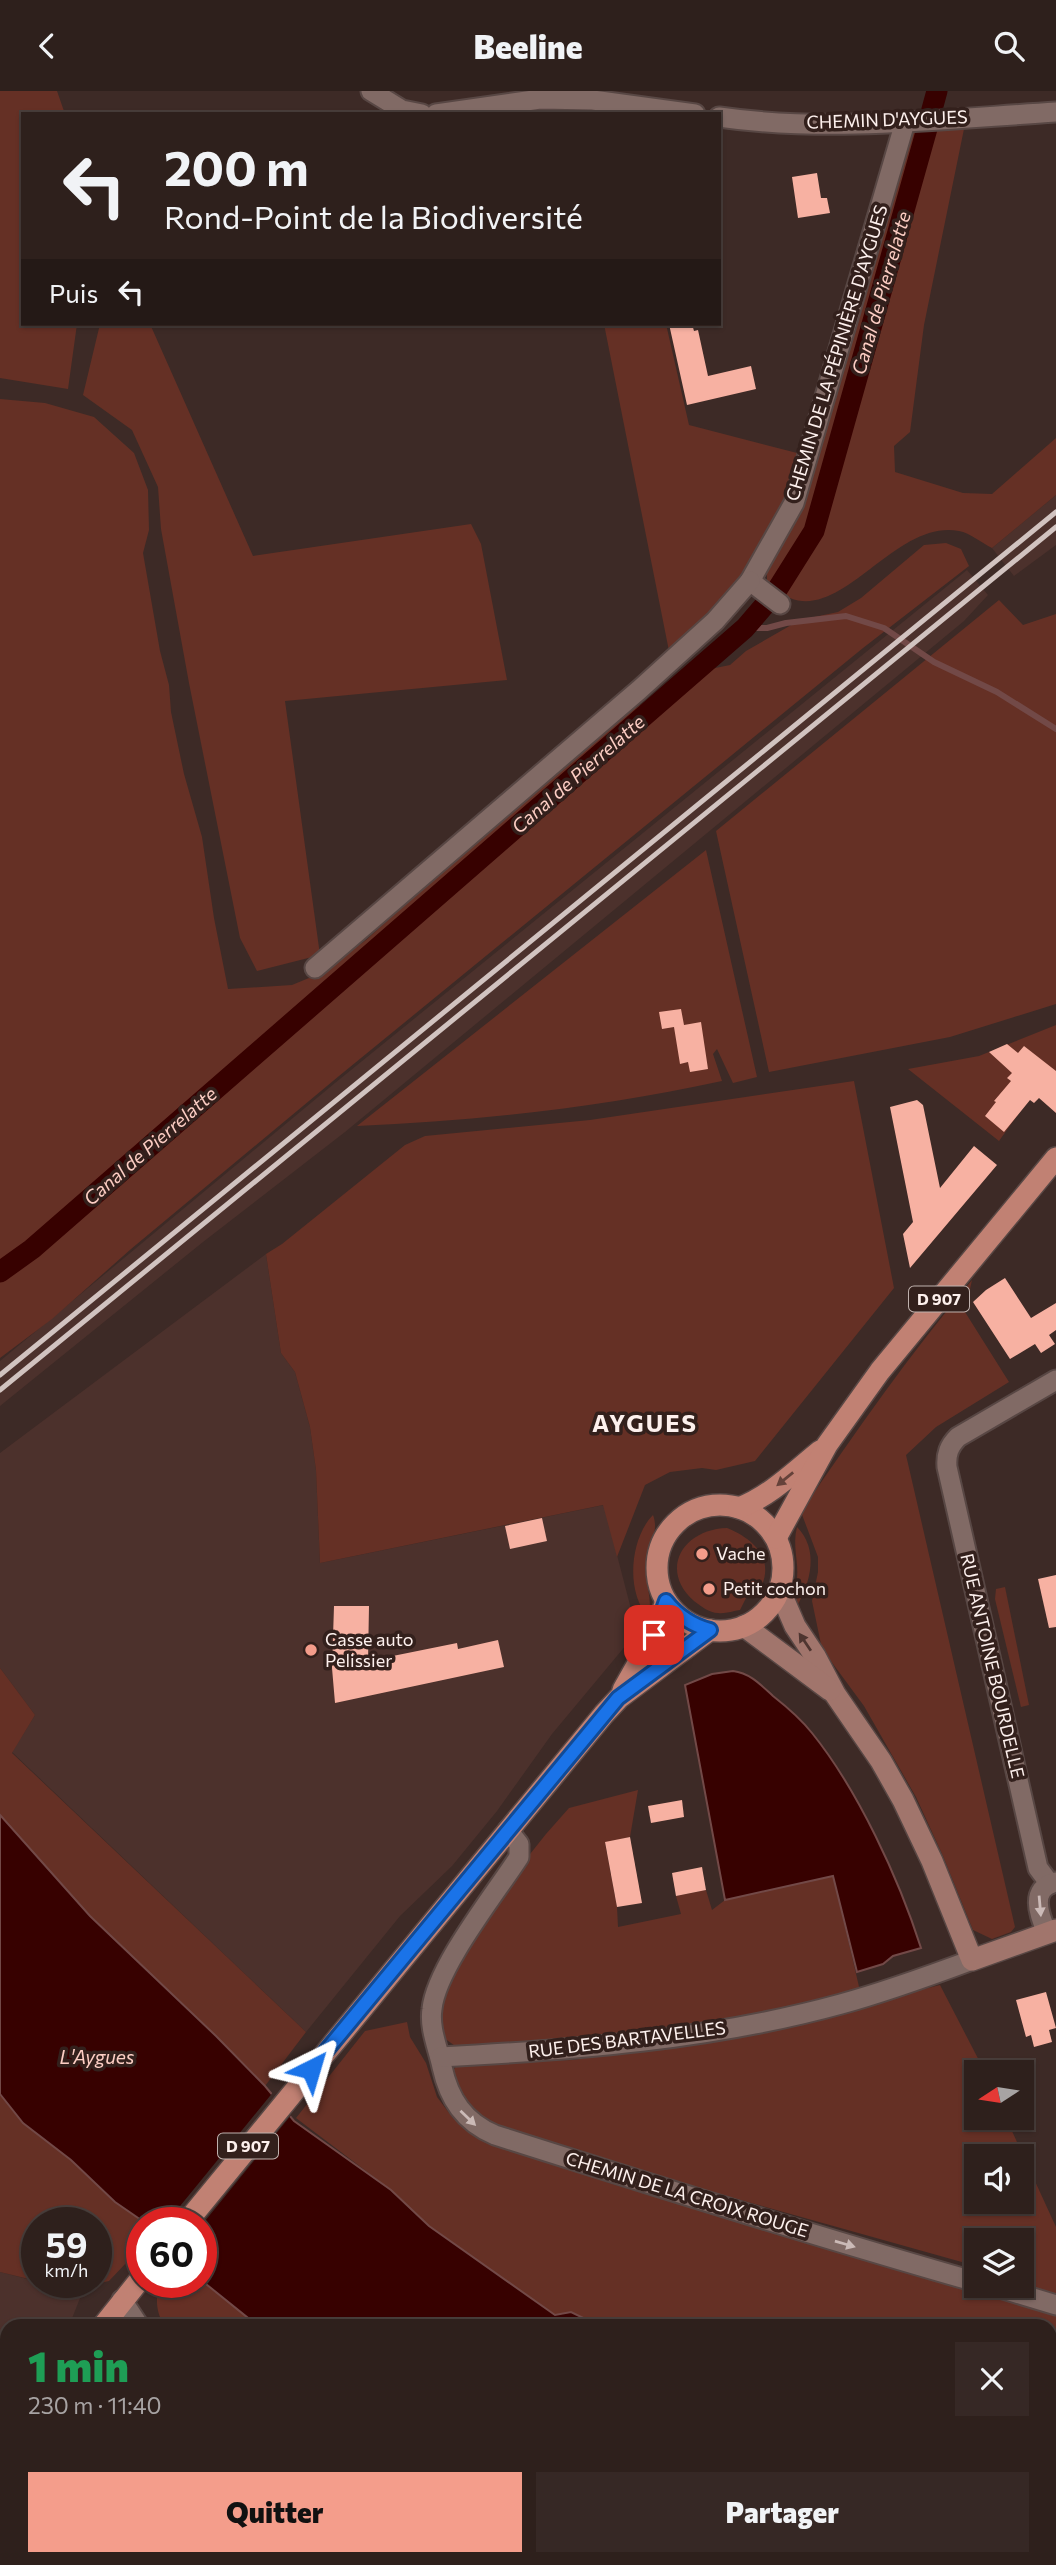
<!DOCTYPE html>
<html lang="fr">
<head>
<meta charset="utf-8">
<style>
  body { margin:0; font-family:Commissioner,sans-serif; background:#362825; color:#f1f3f6; height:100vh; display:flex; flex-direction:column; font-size:26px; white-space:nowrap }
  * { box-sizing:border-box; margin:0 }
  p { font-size:23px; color:#a7a3a3 }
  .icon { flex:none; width:38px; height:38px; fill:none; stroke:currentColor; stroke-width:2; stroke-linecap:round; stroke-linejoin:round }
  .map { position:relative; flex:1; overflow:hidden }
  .panel { position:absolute; left:0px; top:2228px; width:1057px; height:247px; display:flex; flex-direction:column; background:#2e201c; border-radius:21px 21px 0 0; box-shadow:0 2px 5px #0004,0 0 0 2px #493e3b }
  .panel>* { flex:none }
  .top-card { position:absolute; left:21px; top:21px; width:700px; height:214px; border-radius:0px; box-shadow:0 2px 5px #0004,0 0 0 2px #493e3b; background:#2e201c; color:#f1f3f6; overflow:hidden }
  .needle { width:46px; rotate:258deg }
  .buttons { position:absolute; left:964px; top:1969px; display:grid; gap:14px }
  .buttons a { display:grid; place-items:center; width:70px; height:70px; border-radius:0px; background:#2e201c; box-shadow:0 2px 5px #0004,0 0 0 2px #493e3b; font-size:35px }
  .speed { position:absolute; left:21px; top:2116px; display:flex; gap:14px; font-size:35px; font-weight:700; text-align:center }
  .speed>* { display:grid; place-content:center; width:91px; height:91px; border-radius:50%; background:#2e201c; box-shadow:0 2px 5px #0004,0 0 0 2px #493e3b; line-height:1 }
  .speed small { font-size:18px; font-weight:400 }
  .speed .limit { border:10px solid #d22; background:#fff; color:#111 }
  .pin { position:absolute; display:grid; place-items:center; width:60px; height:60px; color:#fff; margin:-30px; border-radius:14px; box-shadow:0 4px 10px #0006 }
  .me { position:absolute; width:77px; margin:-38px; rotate:40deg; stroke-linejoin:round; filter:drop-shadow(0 0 5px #0008) }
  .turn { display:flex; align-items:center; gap:24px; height:147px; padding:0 28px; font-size:32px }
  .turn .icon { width:91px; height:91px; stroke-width:2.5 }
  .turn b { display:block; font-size:49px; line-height:60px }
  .then { display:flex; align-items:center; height:66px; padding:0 28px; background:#0003; gap:14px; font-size:26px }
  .round { display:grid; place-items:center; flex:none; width:74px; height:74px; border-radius:0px; background:#362825 }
  .headline { display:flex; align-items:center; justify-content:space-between; height:119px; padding:0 28px }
  h1 { font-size:42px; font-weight:800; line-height:52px; color:#1e9e55 }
  .cta { display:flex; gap:14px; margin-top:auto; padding:14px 28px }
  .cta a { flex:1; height:80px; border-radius:0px; background:#f49d8b; color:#111; font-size:28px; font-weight:800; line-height:80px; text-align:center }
  .cta a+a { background:#362825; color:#f1f3f6 }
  header { display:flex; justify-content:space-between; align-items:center; height:91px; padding:0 28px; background:#2e201c; font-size:32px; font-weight:800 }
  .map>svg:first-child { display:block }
  .built { fill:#4c312c }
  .green { fill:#653025; fill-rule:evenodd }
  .water { fill:#370100; stroke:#724947; stroke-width:2 }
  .pier { fill:#3d2a26 }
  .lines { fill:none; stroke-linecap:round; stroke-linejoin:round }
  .stream { stroke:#724947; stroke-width:6 }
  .canal { stroke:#370100; stroke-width:21 }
  .building { fill:#f7b1a2 }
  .street-casing { stroke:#584744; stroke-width:23 }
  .secondary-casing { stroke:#584744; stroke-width:24 }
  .primary-casing { stroke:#584744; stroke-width:24 }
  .street { stroke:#816a65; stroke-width:19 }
  .secondary { stroke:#a1756c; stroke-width:21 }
  .primary { stroke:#c18173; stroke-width:21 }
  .rail { stroke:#d1c3c0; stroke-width:5 }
  .oneway { fill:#65423a }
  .oneway2 { fill:#4e3530 }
  .oneway3 { fill:#cbbab7 }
  .route-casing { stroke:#114b97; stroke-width:18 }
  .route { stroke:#1a73e8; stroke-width:12 }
  .poi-dot { fill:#f49d8b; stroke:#33201c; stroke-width:2.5 }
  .labels { text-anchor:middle; stroke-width:7; stroke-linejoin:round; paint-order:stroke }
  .shield { fill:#33201c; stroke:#c0b2ae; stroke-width:2 }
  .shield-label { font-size:16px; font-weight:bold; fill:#fdf0ed }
  .street-label { font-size:18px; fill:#fdf0ed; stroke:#33201c }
  .poi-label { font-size:18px; fill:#fdf0ed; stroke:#33201c; text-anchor:start }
  .water-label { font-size:19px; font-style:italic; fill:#fdcec4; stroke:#33201c }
  .district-label { font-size:24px; font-weight:bold; letter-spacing:2px; fill:#fdf0ed; stroke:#33201c }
</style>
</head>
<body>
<header><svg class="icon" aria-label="back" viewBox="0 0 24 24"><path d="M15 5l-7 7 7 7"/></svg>Beeline<svg class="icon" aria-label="search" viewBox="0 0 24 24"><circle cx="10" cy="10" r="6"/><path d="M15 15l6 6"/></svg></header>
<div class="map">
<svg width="1056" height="2474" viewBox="0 0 1056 2474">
  <rect width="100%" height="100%" fill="#3d2a26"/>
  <!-- built -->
  <g class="built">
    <path d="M 1056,404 L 1056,454 L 1014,485 L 992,457 Z"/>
    <path d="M 967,479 L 988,504 L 964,530 L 345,1041 L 203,1151 L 0,1315 L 0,1270 L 335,992 Z"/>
    <path d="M 266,1163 L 281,1262 L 295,1281 L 310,1336 L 316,1379 L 320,1472 L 604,1414 L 637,1541 L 552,1643 L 497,1720 L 452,1775 L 400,1825 L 306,1941 L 12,1661 L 35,1624 L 0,1577 L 0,1362 Z"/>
    <path d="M 0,2181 L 82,2202 L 69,2235 L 7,2235 L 7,2300 L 0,2307 Z"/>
  </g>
  <!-- green -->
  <g class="green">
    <path d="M 0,0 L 57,0 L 65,23 L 23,23 L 23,233 L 77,233 L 68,298 L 0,287 Z"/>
    <path d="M 965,33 L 924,234 L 910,341 L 894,355 L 895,381 L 963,402 L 992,403 L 1056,347 L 1056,404 L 992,457 C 982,452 970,442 959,440 C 896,428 844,529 790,507 C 782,504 775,498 767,493 L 767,479 L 786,446 L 808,395 L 907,40 Z"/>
    <path d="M 100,233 L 150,233 L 253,465 L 471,433 L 481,453 L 507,589 L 285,610 L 320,864 L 257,880 L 240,847 L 189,592 L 161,438 L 158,396 L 132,339 L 83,304 Z"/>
    <path d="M 604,233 L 666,233 L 689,334 L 797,362 L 777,432 L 728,502 L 669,560 Z"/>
    <path d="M 0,308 L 45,312 L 94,326 L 134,362 L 148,399 L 149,439 L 143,462 L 160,560 L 169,594 L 171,621 L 184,683 L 202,746 L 214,827 L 228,898 L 292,894 L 321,882 L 366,849 L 480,746 L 634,618 L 691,582 L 730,574 L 746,560 L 800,529 L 838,521 L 861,507 L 924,454 L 946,452 L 961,458 L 969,475 L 863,557 L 339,985 L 131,1158 L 52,1228 L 0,1267 Z"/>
    <path d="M 999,509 L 1023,534 L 1056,523 L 1056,913 L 950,946 L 769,981 L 716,740 Z"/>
    <path d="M 706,759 L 757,986 L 733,992 L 717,958 L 713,963 L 722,990 C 602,1016 480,1030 357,1035 Z"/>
    <path d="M 1056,934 L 1056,991 L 1044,987 L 999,1050 L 908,978 L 979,965 Z"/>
    <path d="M 854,990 L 894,1197 L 755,1370 L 716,1379 L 702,1377 L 670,1381 L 645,1394 L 617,1466 L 603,1414 L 320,1472 L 316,1379 L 310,1336 L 295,1281 L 281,1262 L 266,1163 L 282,1153 L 405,1054 L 425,1045 L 590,1029 Z"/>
    <path d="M 972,1189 L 965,1221 L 1009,1291 L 936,1336 L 906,1364 L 1015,1836 L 1011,1841 L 992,1848 L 973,1839 L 943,1765 L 916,1706 L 864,1615 L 822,1558 L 812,1510 L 818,1481 L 818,1466 L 801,1421 C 855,1341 910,1263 972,1189 Z"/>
    <path d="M 653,1424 C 659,1440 650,1451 647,1466 C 643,1487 653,1506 649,1527 C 625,1502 630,1447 653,1424 Z"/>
    <path d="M 797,1436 C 819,1458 811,1491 797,1515 L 792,1511 C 792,1502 796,1496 797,1488 C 799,1470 792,1455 797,1436 Z"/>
    <path d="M 727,1437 C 752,1447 775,1467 761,1496 L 750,1499 L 740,1519 C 733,1520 725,1523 718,1522 C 709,1522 701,1515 694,1510 C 658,1478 684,1438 727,1437 Z"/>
    <path d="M 1005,1496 L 1029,1614 L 1021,1616 L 995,1508 L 996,1498 Z"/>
    <path d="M 0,1577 L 35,1624 L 12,1662 L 306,1941 L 265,1995 L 90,1825 L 0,1724 Z"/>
    <path d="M 638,1699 L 630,1746 L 605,1752 L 617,1816 L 618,1836 L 681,1823 L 676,1805 L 706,1799 L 712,1819 L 725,1809 L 833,1784 L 860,1900 L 752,1929 L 662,1941 L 458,1957 L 444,1947 L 437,1938 L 441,1896 L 511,1787 L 546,1743 L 569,1717 Z"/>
    <path d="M 940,1894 L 985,1981 L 976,1981 L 976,2026 L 1006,2027 L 1056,2136 L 1056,2205 L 1022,2192 L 1022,2149 L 976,2149 L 976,2175 L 544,2054 L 489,2034 L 471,2021 L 452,1988 L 454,1978 L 459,1972 L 573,1969 L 686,1951 L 771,1936 ZM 976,2065 L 1022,2065 L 1022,2110 L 976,2110 Z"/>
    <path d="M 407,1931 L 410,1946 L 426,1972 L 437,2006 L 453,2027 L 482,2043 L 609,2092 L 1056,2224 L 1056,2474 L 904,2474 L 900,2468 L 1050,2468 L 1050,2235 L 600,2235 L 572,2221 L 555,2224 L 429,2135 L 391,2099 L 296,2027 L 365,1940 Z"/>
    <path d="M 0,2003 L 23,2032 L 71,2069 L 115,2111 L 144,2131 L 142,2132 L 142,2155 L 109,2190 L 82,2196 L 39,2191 L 96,2191 L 96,2132 L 37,2132 L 37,2190 L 0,2181 Z"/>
    <path d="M 201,2189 L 258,2235 L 165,2235 C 155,2221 156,2207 159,2191 L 201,2191 Z"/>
    <path d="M 293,2468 L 553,2468 L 564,2474 L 298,2474 Z"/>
  </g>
  <!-- water -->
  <g class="water">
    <path d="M 733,1580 C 750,1582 761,1594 773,1605 C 787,1616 801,1628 812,1642 C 858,1699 899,1788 921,1857 L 893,1865 L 883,1873 L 857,1881 L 833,1785 L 725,1809 L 685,1594 L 712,1583 Z"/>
    <path d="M 0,1724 L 90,1825 L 216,1945 L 265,1995 L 294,2030 L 391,2099 L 429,2135 L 555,2224 L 571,2221 L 600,2235 L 258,2235 L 201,2189 L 201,2132 L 144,2131 L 115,2111 L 71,2069 L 23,2032 L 0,2003 Z"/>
    <path d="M 553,2468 L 900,2468 L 904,2474 L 564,2474 Z"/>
  </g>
  <!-- pier -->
  <path class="pier" d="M 274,2000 L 292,2023 L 201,2135 L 201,2132 L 167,2131 Z"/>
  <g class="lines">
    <!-- stream -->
    <path class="stream" d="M 745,537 L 767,537 L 786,532 L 846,525 L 884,537 L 934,571 L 997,601 L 1056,638"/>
    <!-- canal -->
    <g class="canal">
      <path d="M 931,22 L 937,0"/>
      <path d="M 0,1181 L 32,1158 L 745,537 L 775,502 L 814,440 L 928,34"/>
    </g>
  </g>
  <!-- building -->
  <g class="building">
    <path d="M 817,82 L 821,107 L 827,107 L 830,122 L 798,127 L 792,86 Z"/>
    <path d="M 669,233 L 692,233 L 694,240 L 698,239 L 708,285 L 751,275 L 756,298 L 687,314 Z"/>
    <path d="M 681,918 L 684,934 L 701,931 L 708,978 L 690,981 L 688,971 L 680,973 L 674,936 L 662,938 L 659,921 Z"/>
    <path d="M 1007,953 L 1018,962 L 1024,955 L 1056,980 L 1056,1022 L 1039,1007 L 1034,1012 L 1030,1009 L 1004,1041 L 985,1025 L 996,1011 L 994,1010 L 1011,990 L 1007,987 L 1012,982 L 989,961 Z"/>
    <path d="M 917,1009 L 923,1014 L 940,1097 L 974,1055 L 997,1074 L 910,1177 L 903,1143 L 913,1131 L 890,1016 Z"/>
    <path d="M 1005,1187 L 1031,1227 L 1056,1212 L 1056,1239 L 1049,1244 L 1055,1253 L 1041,1262 L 1035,1253 L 1010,1268 L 973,1211 L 986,1199 Z"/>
    <path d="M 542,1427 L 547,1450 L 510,1458 L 505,1435 Z"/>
    <path d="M 1056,1484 L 1056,1536 L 1049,1537 L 1038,1488 Z"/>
    <path d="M 334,1515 L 369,1515 L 368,1570 L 457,1552 L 458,1558 L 498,1549 L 504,1576 L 335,1612 L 332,1577 Z"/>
    <path d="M 682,1709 L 684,1726 L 651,1732 L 648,1715 Z"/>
    <path d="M 630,1746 L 642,1812 L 617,1816 L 605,1751 Z"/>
    <path d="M 702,1776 L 706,1799 L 676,1805 L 672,1782 Z"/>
    <path d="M 1046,1901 L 1056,1937 L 1049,1939 L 1052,1951 L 1034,1956 L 1031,1944 L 1026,1946 L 1016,1909 Z"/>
  </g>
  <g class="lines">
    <defs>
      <g id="street">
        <path d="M 371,0 L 402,19 L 422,23"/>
        <path d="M 436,23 L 540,8 L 593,9 L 695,23"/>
        <path d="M 719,26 C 830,42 945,28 1056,21"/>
        <path d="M 780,513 L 750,490 L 794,412 L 905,31"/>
        <path d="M 315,877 L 639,599 L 715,530 L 750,490"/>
        <path d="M 508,1739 L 519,1753 L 519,1766 C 495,1803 436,1877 432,1918 C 429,1937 438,1957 442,1976 C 449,2008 464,2031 495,2044 C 655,2095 815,2145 976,2191"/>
        <path d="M 1050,1793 L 1038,1777 L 947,1376 C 946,1363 949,1355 958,1346 L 1056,1289"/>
        <path d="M 1047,1842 C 1039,1824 1029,1797 1056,1791"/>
        <path d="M 440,1966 C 574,1959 710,1949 841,1913 C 885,1901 929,1885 972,1869"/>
        <path d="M 990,2194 L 1056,2214"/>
        <path d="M 122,2209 L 139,2235"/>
        <path d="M 285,2468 L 289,2474"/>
      </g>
      <g id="secondary">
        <path d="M 779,1498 L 795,1535 L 815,1565 L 835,1603 L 881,1670 L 903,1709 L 932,1770 L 972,1869 L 1056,1839"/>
        <path d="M 744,1535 L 830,1599"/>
      </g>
      <g id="primary">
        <circle cx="720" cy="1477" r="63"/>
        <path d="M 739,1417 C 770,1405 794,1381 820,1360"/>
        <path d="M 776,1447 L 827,1354 L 880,1280 L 1056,1067"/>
        <path d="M 623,1599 L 654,1544 L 666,1510"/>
        <path d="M 186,2132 L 604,1623 L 619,1607 L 710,1539"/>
        <path d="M 103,2235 L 142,2186"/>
        <path d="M 0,2350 L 7,2342"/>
        <path d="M 0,2389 L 7,2379"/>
      </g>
    </defs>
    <!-- street casing -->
    <use href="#street" class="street-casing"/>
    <!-- secondary casing -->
    <use href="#secondary" class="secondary-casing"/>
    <!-- primary casing -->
    <use href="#primary" class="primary-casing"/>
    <!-- street -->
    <use href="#street" class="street"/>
    <!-- secondary -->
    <use href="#secondary" class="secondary"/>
    <!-- primary -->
    <use href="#primary" class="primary"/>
    <!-- rail -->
    <g class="rail">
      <path d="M 0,1284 L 1056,421"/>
      <path d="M 0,1299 L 1056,436"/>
    </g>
  </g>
  <!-- one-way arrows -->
  <defs><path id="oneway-solid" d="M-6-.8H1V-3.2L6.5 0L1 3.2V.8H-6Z" transform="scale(1.75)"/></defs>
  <use class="oneway" href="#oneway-solid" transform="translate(785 1388) rotate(141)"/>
  <use class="oneway2" href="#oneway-solid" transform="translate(805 1551) rotate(-124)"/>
  <g class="oneway3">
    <use href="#oneway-solid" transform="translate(1040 1815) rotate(85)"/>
    <use href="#oneway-solid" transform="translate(468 2027) rotate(44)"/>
    <use href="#oneway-solid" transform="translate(845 2153) rotate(16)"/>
  </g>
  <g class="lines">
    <defs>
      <path id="route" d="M 311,1978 L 618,1607 L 710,1539 C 691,1534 678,1525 666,1510 L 654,1544"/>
    </defs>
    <!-- route casing -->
    <use href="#route" class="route-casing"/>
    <!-- route -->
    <use href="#route" class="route"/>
  </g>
  <!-- markers -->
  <g class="poi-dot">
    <circle cx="702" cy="1463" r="7"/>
    <circle cx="709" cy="1498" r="7"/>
    <circle cx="311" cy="1559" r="7"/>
  </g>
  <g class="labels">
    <!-- shield labels -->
    <g class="shield">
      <rect x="909" y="1195.5" width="60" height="25" rx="5"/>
      <rect x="218" y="2042.5" width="60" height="25" rx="5"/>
    </g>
    <g class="shield-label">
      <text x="939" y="1214">D 907</text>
      <text x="248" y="2061">D 907</text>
    </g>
    <!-- street labels -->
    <g class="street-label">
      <text transform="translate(887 29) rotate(-2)" y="6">CHEMIN D'AYGUES</text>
      <text transform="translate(837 262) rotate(-73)" y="6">CHEMIN DE LA PÉPINIÈRE D'AYGUES</text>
      <text transform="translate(992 1575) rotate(77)" y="6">RUE ANTOINE BOURDELLE</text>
      <text transform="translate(627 1949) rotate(-7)" y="6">RUE DES BARTAVELLES</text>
      <text transform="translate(687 2104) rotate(17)" y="6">CHEMIN DE LA CROIX ROUGE</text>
    </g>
    <!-- poi labels -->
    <g class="poi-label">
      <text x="716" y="1469">Vache</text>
      <text x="723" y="1504">Petit cochon</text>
      <text x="325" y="1555">Casse auto<tspan x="325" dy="21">Pelissier</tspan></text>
    </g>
    <!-- water labels -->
    <g class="water-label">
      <text transform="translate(881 202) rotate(-74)" y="7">Canal de Pierrelatte</text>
      <text transform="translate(578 683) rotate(-41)" y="7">Canal de Pierrelatte</text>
      <text transform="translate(150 1055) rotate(-41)" y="7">Canal de Pierrelatte</text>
      <text x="97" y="1973">L'Aygues</text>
    </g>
    <!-- district labels -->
    <g class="district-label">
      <text x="645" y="1341">AYGUES</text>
    </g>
  </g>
</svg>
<div class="buttons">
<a><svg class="needle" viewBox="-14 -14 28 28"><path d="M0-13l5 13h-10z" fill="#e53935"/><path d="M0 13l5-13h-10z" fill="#a7a3a3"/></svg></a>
<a><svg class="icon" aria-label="sound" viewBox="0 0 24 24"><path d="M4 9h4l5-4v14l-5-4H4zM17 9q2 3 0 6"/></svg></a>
<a><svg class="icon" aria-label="layers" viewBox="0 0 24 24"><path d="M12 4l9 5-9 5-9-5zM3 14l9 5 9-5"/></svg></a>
</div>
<div class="speed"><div>59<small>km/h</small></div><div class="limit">60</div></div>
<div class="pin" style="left:654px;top:1544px;background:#d93025"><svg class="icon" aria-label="arrive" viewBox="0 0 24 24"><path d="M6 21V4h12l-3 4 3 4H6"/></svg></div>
<svg class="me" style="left:311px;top:1978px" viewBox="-20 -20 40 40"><path d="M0-17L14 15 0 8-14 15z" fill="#1a73e8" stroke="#fff" stroke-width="4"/></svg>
<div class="top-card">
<div class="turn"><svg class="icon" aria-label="left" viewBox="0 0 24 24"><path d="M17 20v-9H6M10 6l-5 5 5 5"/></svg><div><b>200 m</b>Rond-Point de la Biodiversité</div></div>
<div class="then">Puis<svg class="icon" aria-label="left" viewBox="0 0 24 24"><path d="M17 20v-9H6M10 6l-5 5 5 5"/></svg></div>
</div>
<section class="panel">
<div class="headline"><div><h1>1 min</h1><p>230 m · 11:40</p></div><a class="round"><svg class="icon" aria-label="close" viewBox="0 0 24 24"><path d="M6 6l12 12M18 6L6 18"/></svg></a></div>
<div class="cta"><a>Quitter</a><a>Partager</a></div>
</section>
</div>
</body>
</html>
